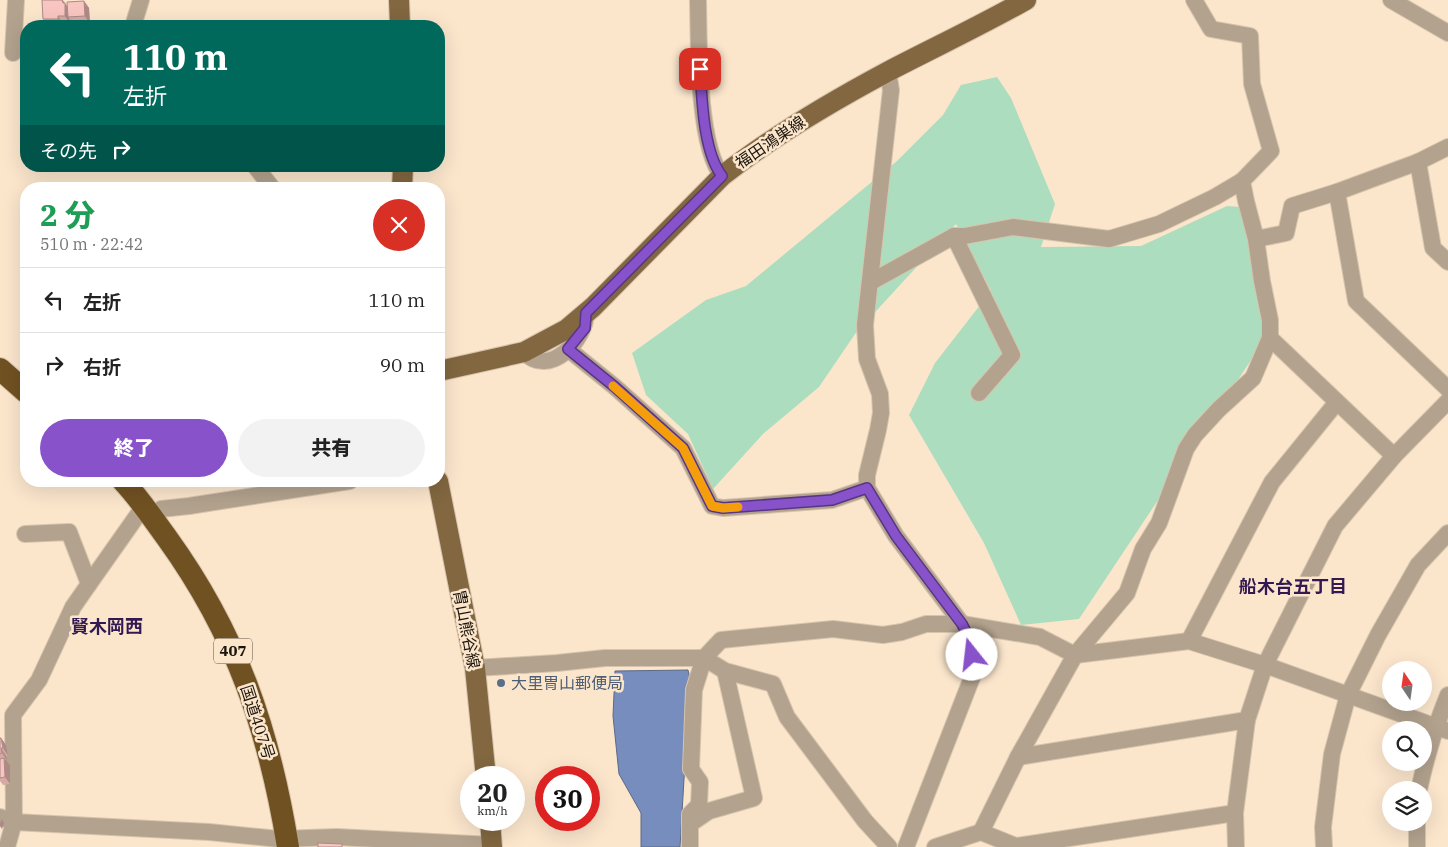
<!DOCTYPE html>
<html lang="ja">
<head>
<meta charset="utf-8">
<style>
  body { margin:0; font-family:"IBM Plex Serif","Noto Sans JP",serif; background:#f2f2f2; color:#222; height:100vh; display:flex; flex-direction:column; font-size:19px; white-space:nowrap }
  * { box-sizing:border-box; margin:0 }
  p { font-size:16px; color:#767676 }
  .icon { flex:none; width:28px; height:28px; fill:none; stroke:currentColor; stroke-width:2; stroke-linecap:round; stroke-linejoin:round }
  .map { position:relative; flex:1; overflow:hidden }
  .sheet { position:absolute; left:20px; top:182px; width:425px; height:305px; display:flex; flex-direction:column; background:#fff; border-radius:20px; box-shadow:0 5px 20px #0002 }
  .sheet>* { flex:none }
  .top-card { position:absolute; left:20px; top:20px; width:425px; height:152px; border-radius:20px; box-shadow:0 5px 20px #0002; background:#00695c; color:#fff; overflow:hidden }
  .needle { width:32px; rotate:347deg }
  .controls { position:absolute; left:1382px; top:661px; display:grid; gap:10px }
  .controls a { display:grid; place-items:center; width:50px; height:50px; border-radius:50%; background:#fff; box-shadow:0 5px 20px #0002; font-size:25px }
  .speed { position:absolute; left:460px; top:766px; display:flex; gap:10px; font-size:25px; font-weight:700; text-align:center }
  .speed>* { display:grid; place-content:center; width:65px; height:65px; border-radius:50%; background:#fff; box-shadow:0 5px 20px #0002; line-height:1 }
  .speed small { font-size:12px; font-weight:400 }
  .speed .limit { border:8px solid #d22; background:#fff; color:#111 }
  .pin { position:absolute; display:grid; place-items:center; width:42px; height:42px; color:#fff; margin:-21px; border-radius:10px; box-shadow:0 2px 8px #0006 }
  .me { position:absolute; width:55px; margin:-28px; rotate:344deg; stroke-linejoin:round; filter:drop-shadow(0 0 4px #0008) }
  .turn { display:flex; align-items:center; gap:18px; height:105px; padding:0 20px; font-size:22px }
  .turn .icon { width:65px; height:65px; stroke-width:2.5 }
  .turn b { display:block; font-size:35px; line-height:42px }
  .then { display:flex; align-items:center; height:48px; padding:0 20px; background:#0003; gap:10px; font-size:19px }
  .round { display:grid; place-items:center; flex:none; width:52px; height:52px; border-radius:26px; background:#f2f2f2 }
  .summary { display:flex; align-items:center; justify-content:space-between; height:85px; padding:0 20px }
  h1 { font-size:30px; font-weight:800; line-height:38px; color:#1e9e55 }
  .action { display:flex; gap:10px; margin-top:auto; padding:10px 20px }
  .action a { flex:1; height:58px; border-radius:30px; background:#8752ca; color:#fff; font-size:20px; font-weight:800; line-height:58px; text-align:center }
  .action a+a { background:#f2f2f2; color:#222 }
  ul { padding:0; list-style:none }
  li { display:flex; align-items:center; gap:15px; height:65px; padding:0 20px; border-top:1px solid #e0e0e0 }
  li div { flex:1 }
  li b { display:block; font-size:19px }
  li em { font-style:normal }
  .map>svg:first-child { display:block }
  .green { fill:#acddbe }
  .water { fill:#778dbd; stroke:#5b6988 }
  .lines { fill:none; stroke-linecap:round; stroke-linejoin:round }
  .minor-casing { stroke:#d7c4ad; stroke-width:18 }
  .major-casing { stroke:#d7c4ad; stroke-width:22 }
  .highway-casing { stroke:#d7c4ad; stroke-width:24 }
  .minor { stroke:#b2a28e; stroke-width:16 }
  .major { stroke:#826740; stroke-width:20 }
  .highway { stroke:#705122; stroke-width:22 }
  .wall { fill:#d6a9a5 }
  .shaded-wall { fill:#ae8a86 }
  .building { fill:#f9c5c0; stroke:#ae8a86 }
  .route-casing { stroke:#583583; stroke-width:12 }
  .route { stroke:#8752ca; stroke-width:9 }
  .slow { stroke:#f59e0b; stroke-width:9 }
  .service-dot { fill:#5c6f8a; stroke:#fbe6cc; stroke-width:2 }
  .labels { text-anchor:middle; stroke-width:5; stroke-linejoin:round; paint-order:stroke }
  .shield { fill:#fbe6cc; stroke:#5e5345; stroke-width:1 }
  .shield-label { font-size:15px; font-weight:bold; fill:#1b140b }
  .street-label { font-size:16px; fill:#1b140b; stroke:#fbe6cc }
  .service-label { font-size:16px; fill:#4e5e75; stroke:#fbe6cc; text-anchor:start }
  .neighbourhood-label { font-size:18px; font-weight:bold; fill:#331952; stroke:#fbe6cc }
</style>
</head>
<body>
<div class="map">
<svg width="1448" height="847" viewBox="0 0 1448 847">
  <rect width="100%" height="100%" fill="#fbe6cc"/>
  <!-- green -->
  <path class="green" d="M 997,77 L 1011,98 L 1055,204 L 1041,247 L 1141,246 L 1227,206 L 1241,207 L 1267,336 L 1079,619 L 1021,625 L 984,543 L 909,415 L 935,363 L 991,291 L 956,224 L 855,334 L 819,387 L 763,434 L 713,489 L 688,434 L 646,395 L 632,353 L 706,300 L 746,286 L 897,161 L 943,115 L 961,85 Z"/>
  <!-- water -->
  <path class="water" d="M 688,670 L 690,678 L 680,847 L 641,847 L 641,813 L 619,774 L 613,716 L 615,671 Z"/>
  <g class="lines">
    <defs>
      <g id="minor">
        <path d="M 698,0 C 699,42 697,144 722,176"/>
        <path d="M 1391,0 L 1448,33"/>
        <path d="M 133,26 L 141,0"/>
        <path d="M 13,53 L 16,0"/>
        <path d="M 888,72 L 891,90 L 865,325 L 867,359 L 880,394 L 881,413 L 878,430 L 867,475 L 867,488 L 896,536 L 962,624 L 972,644 L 973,675 L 906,847"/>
        <path d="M 1418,162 L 1433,248 L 1448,262"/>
        <path d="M 255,166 L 273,189"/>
        <path d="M 1337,192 L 1356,301 L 1448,389"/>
        <path d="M 954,236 L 1012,355 L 979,393"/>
        <path d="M 1256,239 L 1286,233 L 1292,206 L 1337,192 L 1418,162 L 1448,147"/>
        <path d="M 871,282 L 954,236 L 965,236 L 1013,227 L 1109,239 L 1159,224 L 1215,197 L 1242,181"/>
        <path d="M 1270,338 L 1394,456"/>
        <path d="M 568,349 L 615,387 L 683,448 L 712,506 L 723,508 L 832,500 L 867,488"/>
        <path d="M 524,352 C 549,379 586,340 586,313"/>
        <path d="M 151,516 L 161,509 L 189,506 L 350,481"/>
        <path d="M 25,534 L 69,532 L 89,584"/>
        <path d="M 1189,641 L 1272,482 L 1337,402"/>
        <path d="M 475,668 L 557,663 L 605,658 L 704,658 L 725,671 L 773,684 L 787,717 L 865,821 L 889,847"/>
        <path d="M 1018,757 L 1247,720"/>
        <path d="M 1419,790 C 1426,757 1435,727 1448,695"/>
        <path d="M 0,817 L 14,822 L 209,832 L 279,839 L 337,837 L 492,845"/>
        <path d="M 690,824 L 709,811 L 754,798 L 725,671"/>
        <path d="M 981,832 L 1018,757 L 1075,655 L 1127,593 L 1143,549 L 1159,523 L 1186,449 L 1195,435 L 1219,409 L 1253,378 L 1270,338 L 1270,320 L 1262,281 L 1256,239 L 1246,201 L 1242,181 L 1271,151 L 1252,84 L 1250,36 L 1211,29 L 1194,0"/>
        <path d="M 1017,846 L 1235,813"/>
        <path d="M 7,847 L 14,822 L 13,715 L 39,680 L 73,607 L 89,584 L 144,506"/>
        <path d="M 690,847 L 690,814 L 699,805 L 700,782 L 691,769 L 694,690 L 704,658 L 721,640 L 833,629 L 883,635 L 902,632 L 926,624 L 962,624 L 1040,637 L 1075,655 L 1189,641 L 1265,665 L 1448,731"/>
        <path d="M 935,847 L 981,832 L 1018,847"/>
        <path d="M 1236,847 L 1235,813 L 1247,720 L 1265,665 L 1335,526 L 1394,456 L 1448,401"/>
        <path d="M 1324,847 L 1323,827 L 1332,754 L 1348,695 L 1378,635 L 1418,565 L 1448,533"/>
        <path d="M 1417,847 L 1417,822"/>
      </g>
      <g id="major">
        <path d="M 399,0 L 400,26"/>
        <path d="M 402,189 L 403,166"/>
        <path d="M 439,371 L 524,352 L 567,329 L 593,307 L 722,176 C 773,136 829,103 887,72 C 933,48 980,26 1026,0"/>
        <path d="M 438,481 L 475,668 L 486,778"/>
        <path d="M 490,820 L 492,847"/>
      </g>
      <g id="highway">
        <path d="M 0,369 L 26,392"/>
        <path d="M 123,481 C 140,499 153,519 167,538 C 237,635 269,730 288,847"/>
      </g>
    </defs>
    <!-- minor casing -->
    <use href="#minor" class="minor-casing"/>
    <!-- major casing -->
    <use href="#major" class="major-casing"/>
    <!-- highway casing -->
    <use href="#highway" class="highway-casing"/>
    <!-- minor -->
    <use href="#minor" class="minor"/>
    <!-- major -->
    <use href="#major" class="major"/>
    <!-- highway -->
    <use href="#highway" class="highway"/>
  </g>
  <!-- wall -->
  <g class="wall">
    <path d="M 42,0 L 63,0 L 67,6 L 84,1 L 89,8 L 90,24 L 73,24 L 70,20 L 70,24 L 63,24 L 63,26 L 48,26 L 43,19 Z"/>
    <path d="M 0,738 L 1,738 L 6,745 L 8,756 L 6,756 L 6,761 L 10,765 L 10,784 L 3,785 L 0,781 Z"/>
  </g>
  <!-- shaded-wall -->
  <g class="shaded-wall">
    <path d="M 62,0 L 68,7 L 68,17 L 70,20 L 70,24 L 65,16 Z"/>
    <path d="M 84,1 L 89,8 L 90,24 L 85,16 Z"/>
    <path d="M 58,16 L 63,24 L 63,26 L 58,19 Z"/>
    <path d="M 1,738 L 6,745 L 8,756 L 3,748 Z"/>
    <path d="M 1,748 L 6,756 L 7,761 L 2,753 Z"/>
    <path d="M 4,758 L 10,765 L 10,784 L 5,777 Z"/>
    <path d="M 2,819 L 4,823 L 2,829 L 0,826 L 0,823 Z"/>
  </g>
  <!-- building -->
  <g class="building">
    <path d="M 42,0 L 62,0 L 63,3 L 65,3 L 65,16 L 58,16 L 58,19 L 43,19 Z"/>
    <path d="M 84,1 L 85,16 L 68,17 L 67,2 Z"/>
    <path d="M 0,738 L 1,738 L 3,748 L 1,748 L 2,753 L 0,754 Z"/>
    <path d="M 4,758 L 5,777 L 0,778 L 0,759 Z"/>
    <path d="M 318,843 L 342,844 L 342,847 L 318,847 Z"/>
  </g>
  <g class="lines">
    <defs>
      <path id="route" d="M 700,69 C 702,98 703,152 722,176 L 586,313 L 585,328 L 568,349 L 615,387 L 683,448 L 712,506 L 723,508 L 832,500 L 867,488 L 896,536 L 962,624 L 972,644 L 972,655"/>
    </defs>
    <!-- route casing -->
    <use href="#route" class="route-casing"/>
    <!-- route -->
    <use href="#route" class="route"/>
    <!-- slow -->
    <path class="slow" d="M 613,386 L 683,448 L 712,506 L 723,508 L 738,507"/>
  </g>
  <!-- markers -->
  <circle class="service-dot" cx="501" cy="683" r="5"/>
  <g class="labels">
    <!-- shield labels -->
    <rect class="shield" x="214" y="638.5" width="38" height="25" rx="4"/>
    <g class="shield-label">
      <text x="233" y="656">407</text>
    </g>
    <!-- street labels -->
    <g class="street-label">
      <text transform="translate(770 142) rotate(-34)" y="6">福田鴻巣線</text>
      <text transform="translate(467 629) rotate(79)" y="6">胄山熊谷線</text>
      <text transform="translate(258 722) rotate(72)" y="6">国道407号</text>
    </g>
    <!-- service labels -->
    <g class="service-label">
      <text x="511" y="689">大里冑山郵便局</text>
    </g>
    <!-- neighbourhood labels -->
    <g class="neighbourhood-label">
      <text x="1293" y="593">船木台五丁目</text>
      <text x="107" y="633">賢木岡西</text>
    </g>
  </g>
</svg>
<div class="controls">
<a><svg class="needle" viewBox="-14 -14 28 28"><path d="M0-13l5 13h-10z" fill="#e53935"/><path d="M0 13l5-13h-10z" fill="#767676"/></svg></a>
<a><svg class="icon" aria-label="search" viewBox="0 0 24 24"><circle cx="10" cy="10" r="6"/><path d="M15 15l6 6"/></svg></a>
<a><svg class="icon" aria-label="layers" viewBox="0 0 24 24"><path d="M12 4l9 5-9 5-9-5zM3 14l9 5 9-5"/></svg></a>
</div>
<div class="speed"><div>20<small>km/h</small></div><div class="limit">30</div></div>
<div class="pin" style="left:700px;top:69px;background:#d93025"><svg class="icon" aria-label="arrive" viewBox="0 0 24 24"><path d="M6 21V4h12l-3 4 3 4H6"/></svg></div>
<svg class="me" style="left:972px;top:655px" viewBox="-20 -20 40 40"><circle r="19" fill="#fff"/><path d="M0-13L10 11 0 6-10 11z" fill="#8752ca"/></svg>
<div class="top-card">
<div class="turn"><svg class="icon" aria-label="left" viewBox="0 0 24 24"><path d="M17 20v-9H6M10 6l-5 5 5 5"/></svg><div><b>110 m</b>左折</div></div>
<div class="then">その先<svg class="icon" aria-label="right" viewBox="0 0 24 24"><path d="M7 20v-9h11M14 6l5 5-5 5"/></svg></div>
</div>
<section class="sheet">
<div class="summary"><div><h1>2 分</h1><p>510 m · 22:42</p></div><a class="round" style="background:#d93025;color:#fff"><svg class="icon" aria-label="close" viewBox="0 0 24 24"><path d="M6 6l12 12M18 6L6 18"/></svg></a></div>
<ul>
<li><svg class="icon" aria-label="left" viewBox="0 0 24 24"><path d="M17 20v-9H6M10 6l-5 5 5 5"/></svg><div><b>左折</b></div><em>110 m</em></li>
<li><svg class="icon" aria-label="right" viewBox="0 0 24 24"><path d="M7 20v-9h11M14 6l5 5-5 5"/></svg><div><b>右折</b></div><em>90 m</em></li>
</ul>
<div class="action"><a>終了</a><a>共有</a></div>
</section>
</div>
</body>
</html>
